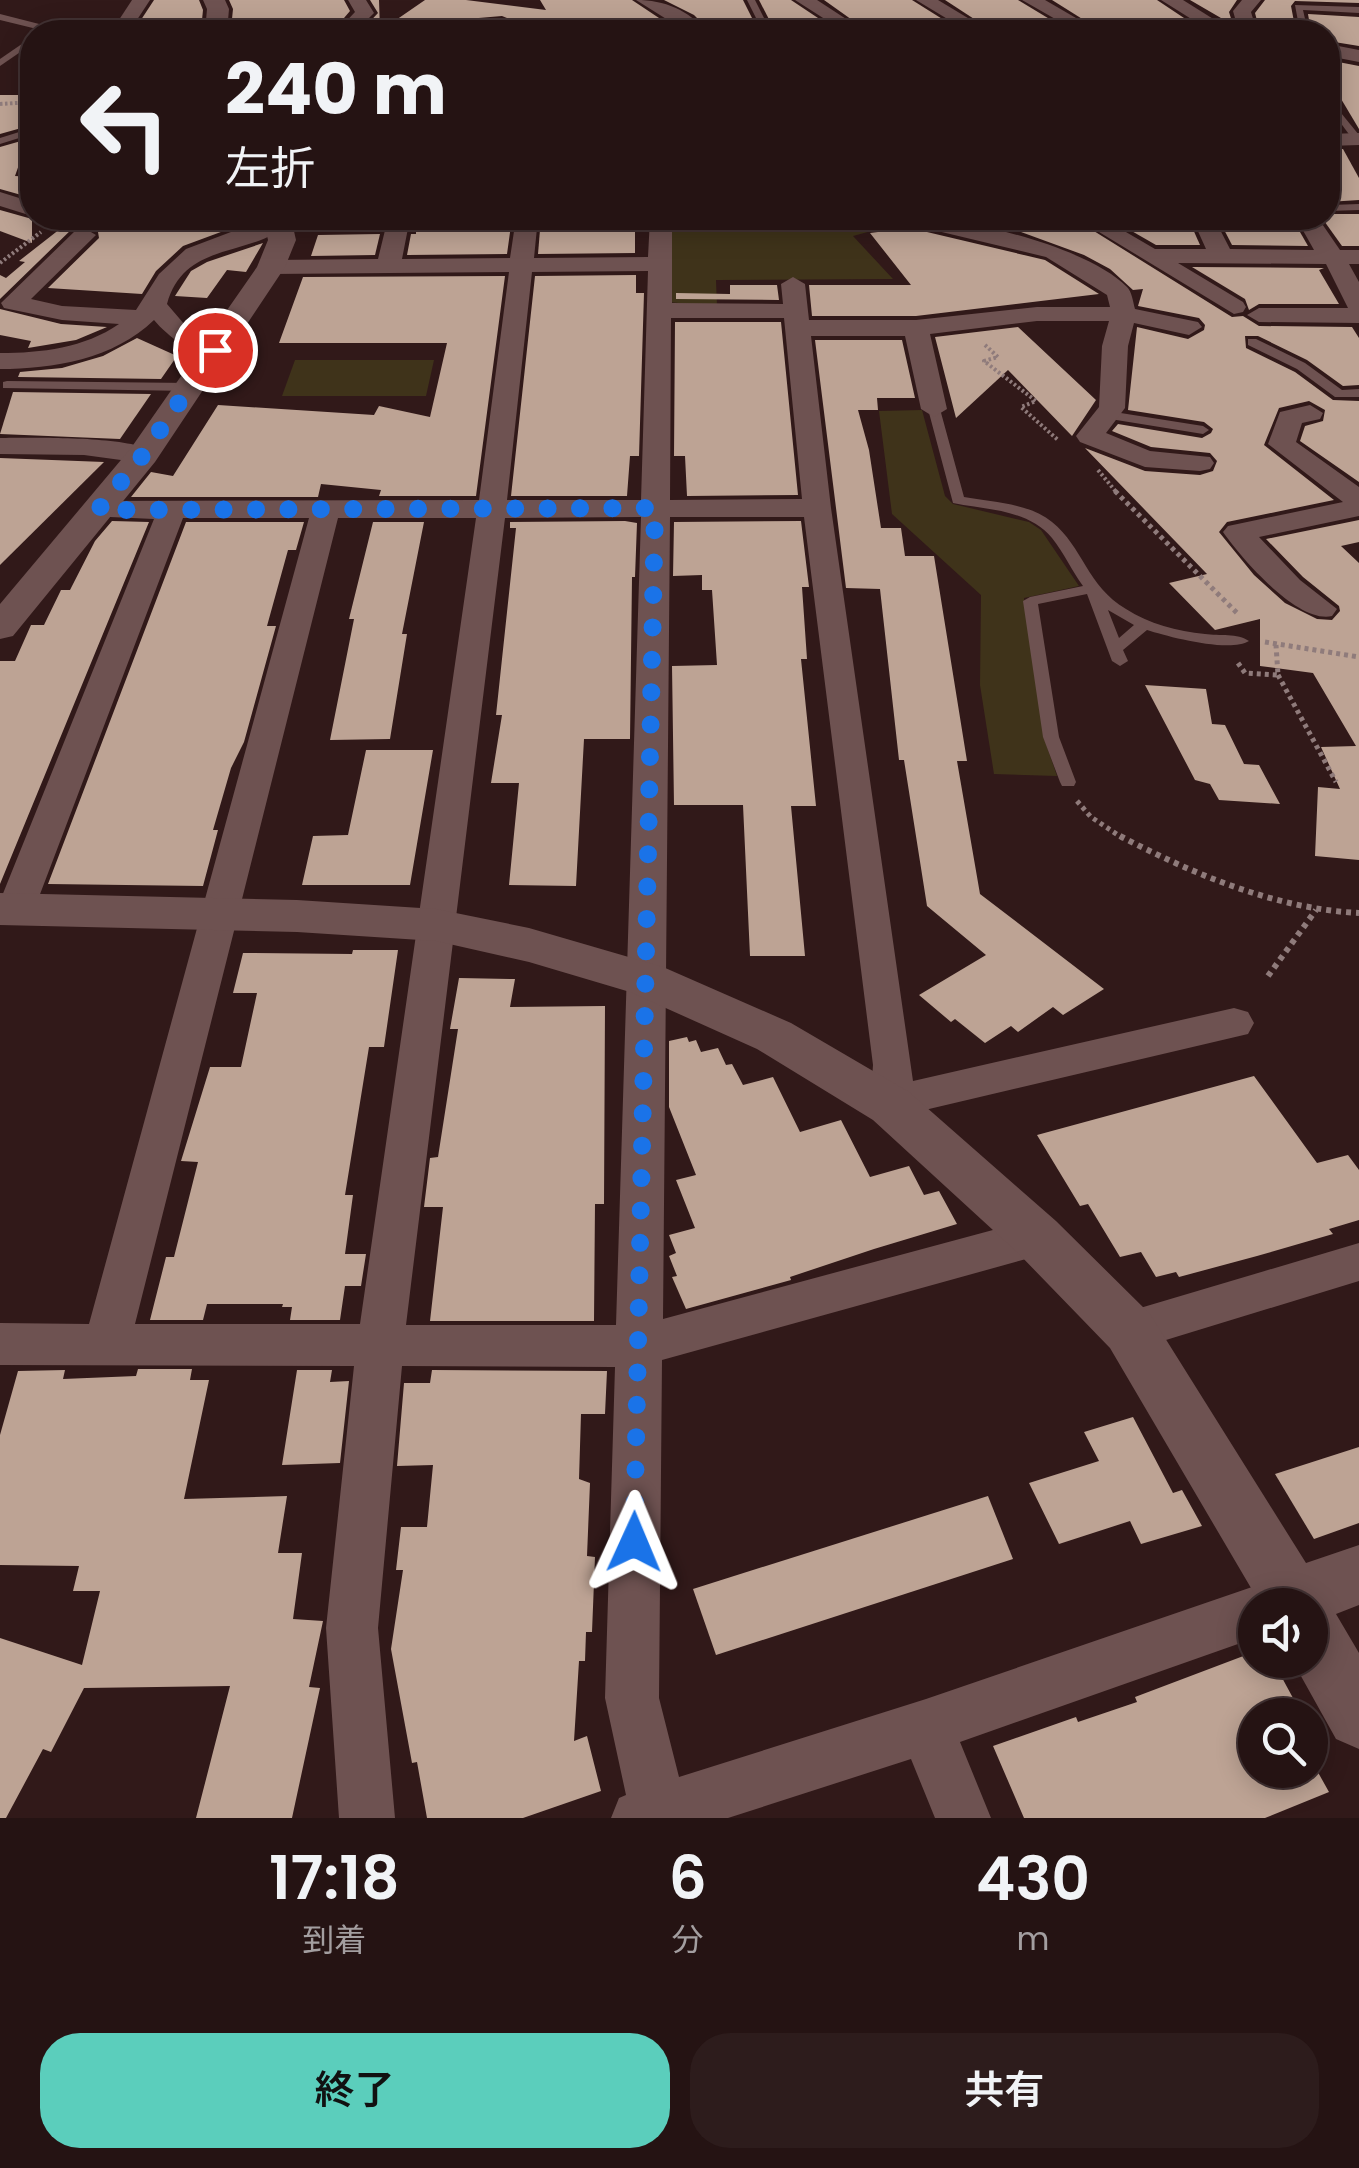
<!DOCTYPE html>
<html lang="ja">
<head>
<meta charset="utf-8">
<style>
  body { margin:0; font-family:Poppins,"Noto Sans JP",sans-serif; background:#2d1c1c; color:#f1f3f6; height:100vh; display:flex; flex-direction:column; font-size:38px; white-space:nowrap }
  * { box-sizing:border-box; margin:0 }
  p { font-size:32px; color:#a39ea0 }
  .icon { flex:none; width:55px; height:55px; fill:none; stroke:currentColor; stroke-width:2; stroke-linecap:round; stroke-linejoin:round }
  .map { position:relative; height:1818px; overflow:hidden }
  .side { display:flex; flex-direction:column; background:#251313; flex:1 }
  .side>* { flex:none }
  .top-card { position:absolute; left:20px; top:20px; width:1320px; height:210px; border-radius:40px; box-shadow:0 5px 25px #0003,0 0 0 2px #423233; background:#251313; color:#f1f3f6; overflow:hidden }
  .buttons { position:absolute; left:1238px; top:1588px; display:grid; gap:20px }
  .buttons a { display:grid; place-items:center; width:90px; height:90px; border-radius:50%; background:#251313; box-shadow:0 5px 25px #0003,0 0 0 2px #423233; font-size:50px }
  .pin { position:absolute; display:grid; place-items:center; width:85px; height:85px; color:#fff; margin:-42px; border:5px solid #fff; border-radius:50%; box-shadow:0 2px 10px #0007 }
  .me { position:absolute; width:110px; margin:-55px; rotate:1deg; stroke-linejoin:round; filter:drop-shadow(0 0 8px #0008) }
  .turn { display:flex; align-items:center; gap:35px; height:210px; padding:0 40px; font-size:45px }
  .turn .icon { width:130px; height:130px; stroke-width:2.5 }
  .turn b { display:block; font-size:70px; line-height:85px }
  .eta { display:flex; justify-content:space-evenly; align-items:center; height:170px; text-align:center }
  .eta b { font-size:60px; font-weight:600; line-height:70px }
  .button { display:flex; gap:20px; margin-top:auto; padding:20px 40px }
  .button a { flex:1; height:115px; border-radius:40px; background:#5bcebc; color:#111; font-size:40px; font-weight:600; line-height:115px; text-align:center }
  .button a+a { background:#2d1c1c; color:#f1f3f6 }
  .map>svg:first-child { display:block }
  .green { fill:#3f331a }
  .building { fill:#bda394 }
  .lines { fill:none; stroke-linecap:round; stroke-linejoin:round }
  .path-far2 { stroke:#8f7b7b; stroke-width:4; stroke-dasharray:2.5 2.5; stroke-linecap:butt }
  .path-far1 { stroke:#8f7b7b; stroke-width:5; stroke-dasharray:4 4; stroke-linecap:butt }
  .path { stroke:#8f7b7b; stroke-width:6; stroke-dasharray:5 5; stroke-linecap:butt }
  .service { fill:#6e5251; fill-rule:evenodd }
  .minor { fill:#6e5251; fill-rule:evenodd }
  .tertiary { fill:#6e5251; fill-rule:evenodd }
  .route { stroke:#1a73e8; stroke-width:18; stroke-dasharray:0 32.4 }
</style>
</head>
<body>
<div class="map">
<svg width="1359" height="1818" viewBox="0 0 1359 1818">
  <rect width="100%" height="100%" fill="#311919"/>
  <!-- green -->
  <g class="green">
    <path d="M 670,218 L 906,218 L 912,220 L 853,236 L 893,279 L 716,280 L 717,306 L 667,302 Z"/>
    <path d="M 295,360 L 434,360 L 426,396 L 282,396 Z"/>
    <path d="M 922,410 L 945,496 L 953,504 L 1029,522 L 1041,530 L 1079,586 L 1024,598 L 1044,738 L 1057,776 L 994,774 L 980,685 L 981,595 L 892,514 L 879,411 Z"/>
  </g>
  <!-- building -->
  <g class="building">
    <path d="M 154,0 L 199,0 L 203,10 L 201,30 L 133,32 Z"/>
    <path d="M 229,0 L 344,0 L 350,11 L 332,32 L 243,32 L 243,29 L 231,29 L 233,9 Z"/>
    <path d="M 370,0 L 379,0 L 380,31 L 425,0 L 466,0 L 546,10 L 540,0 L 632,0 L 671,26 L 608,32 L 518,32 L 512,20 L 502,16 L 432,22 L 420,32 L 360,32 L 378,13 Z"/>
    <path d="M 664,0 L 743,0 L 758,30 L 711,32 L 694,15 Z"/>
    <path d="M 759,0 L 791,0 L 839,32 L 781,32 L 774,29 Z"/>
    <path d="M 824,0 L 912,0 L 963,32 L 869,32 Z"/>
    <path d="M 945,0 L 1018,0 L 1071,32 L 994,32 Z"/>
    <path d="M 1052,0 L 1157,0 L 1202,30 L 1103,32 Z"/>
    <path d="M 1190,0 L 1237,0 L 1229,12 L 1233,25 Z"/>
    <path d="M 1265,0 L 1359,0 L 1359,3 L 1295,1 L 1291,6 L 1296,32 L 1260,32 L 1255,13 Z"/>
    <path d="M 1308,14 L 1359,17 L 1359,46 L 1328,41 L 1328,32 L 1311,32 Z"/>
    <path d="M 1328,60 L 1359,66 L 1359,129 L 1328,77 Z"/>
    <path d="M 0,95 L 32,95 L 32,125 L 0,134 Z"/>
    <path d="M 28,139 L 15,176 L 32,177 L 32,198 L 0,189 L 0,147 Z"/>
    <path d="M 1343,149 L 1359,178 L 1359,200 L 1328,202 L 1328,150 Z"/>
    <path d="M 0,210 L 32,219 L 32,243 L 0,231 Z"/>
    <path d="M 1328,214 L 1359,214 L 1359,246 L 1342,246 L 1322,218 Z"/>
    <path d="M 74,218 L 259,218 L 183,246 L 156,271 L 142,294 L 48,288 L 99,238 L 98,232 L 86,225 L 75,226 L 0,299 L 0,275 L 6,278 L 25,262 L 19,261 Z"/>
    <path d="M 416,218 L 512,218 L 507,254 L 407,255 L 411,234 L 416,234 Z"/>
    <path d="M 541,218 L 635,218 L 635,253 L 538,254 Z"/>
    <path d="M 996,218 L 1073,218 L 1232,317 L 1243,316 L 1259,326 L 1352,327 L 1359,338 L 1359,385 L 1343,386 L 1307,360 L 1258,336 L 1245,336 L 1246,348 L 1295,372 L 1333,400 L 1359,401 L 1359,482 L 1300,441 L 1305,426 L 1323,421 L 1325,410 L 1309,401 L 1279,408 L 1264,445 L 1334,500 L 1227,522 L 1219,532 L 1254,575 L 1285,603 L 1317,619 L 1332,620 L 1340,611 L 1339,606 L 1303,577 L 1266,539 L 1359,520 L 1359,542 L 1341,546 L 1359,563 L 1359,860 L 1315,856 L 1318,787 L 1340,789 L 1321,747 L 1356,746 L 1313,673 L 1260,666 L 1260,619 L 1215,630 L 1169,583 L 1207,574 L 1085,448 L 1145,471 L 1200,475 L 1213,471 L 1217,461 L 1210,453 L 1151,447 L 1112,431 L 1118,424 L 1202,438 L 1211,433 L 1213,429 L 1204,422 L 1128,410 L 1137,327 L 1188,339 L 1204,330 L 1205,325 L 1199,318 L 1138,306 L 1143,289 L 1133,290 L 1110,269 L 1084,255 L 1021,232 L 971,221 Z"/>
    <path d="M 1109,218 L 1188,218 L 1200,245 L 1156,245 Z"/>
    <path d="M 1218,218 L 1292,218 L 1308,246 L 1232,245 Z"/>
    <path d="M 910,228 L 1045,260 L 1099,294 L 916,316 L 812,316 L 809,285 L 911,285 L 870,233 Z"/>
    <path d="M 380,234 L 375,255 L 311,256 L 318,235 Z"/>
    <path d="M 263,243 L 246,272 L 227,270 L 207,298 L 175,296 L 191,271 L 207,262 Z"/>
    <path d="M 1192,267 L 1324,268 L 1319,270 L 1339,304 L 1259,304 L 1249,310 L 1245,299 Z"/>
    <path d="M 636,275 L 636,293 L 644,293 L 639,456 L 630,456 L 627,496 L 511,496 L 535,276 Z"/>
    <path d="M 505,276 L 476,496 L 379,496 L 381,490 L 321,484 L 318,497 L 131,497 L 151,472 L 173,476 L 218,405 L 374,415 L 379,406 L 430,417 L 447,343 L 279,343 L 303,277 Z"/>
    <path d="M 730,285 L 777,285 L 779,300 L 676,299 L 676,293 L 730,294 Z"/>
    <path d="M 0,309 L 61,324 L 107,327 L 76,340 L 28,348 L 31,341 L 0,335 Z"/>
    <path d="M 675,322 L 781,322 L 798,495 L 687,496 L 685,456 L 674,456 Z"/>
    <path d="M 1018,327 L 1096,400 L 1072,436 L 1008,370 L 956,418 L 935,337 Z"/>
    <path d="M 137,338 L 177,356 L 161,379 L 18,377 L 20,372 L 62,368 L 103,356 Z"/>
    <path d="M 815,340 L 902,340 L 915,398 L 877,398 L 878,410 L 858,410 L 869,450 L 881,528 L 901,528 L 905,556 L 934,556 L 967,761 L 957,761 L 980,894 L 1104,989 L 1063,1015 L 1053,1007 L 1018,1032 L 1011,1026 L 985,1043 L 955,1019 L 951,1022 L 919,995 L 986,955 L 927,906 L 904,760 L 899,760 L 880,589 L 846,588 Z"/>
    <path d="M 13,392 L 151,394 L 120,439 L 0,434 Z"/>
    <path d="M 0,458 L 104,462 L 0,565 Z"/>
    <path d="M 112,521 L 149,522 L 0,884 L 0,661 L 15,661 L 31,625 L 44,625 L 61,590 L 70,590 L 95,541 Z"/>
    <path d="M 625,521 L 637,523 L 635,577 L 632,577 L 630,739 L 584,739 L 576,886 L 509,885 L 519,783 L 491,783 L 502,715 L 496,715 L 516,528 L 510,528 L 510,522 Z"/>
    <path d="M 801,521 L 809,587 L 802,587 L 807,659 L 801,659 L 816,806 L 791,806 L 805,956 L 750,956 L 743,805 L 674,805 L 672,666 L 717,665 L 712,590 L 702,590 L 702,575 L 673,576 L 674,522 Z"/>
    <path d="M 186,522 L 304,522 L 296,550 L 288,550 L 267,626 L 276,626 L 244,742 L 231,768 L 213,830 L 218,830 L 203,886 L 48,884 Z"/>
    <path d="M 373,522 L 424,522 L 402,634 L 407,634 L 390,739 L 330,740 L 354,619 L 349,619 Z"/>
    <path d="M 1145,685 L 1206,689 L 1212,724 L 1225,725 L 1244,764 L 1259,765 L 1280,804 L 1219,800 L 1210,784 L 1195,780 Z"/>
    <path d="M 366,750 L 433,750 L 410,885 L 302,885 L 313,836 L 348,835 Z"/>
    <path d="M 353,950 L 398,950 L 384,1047 L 369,1047 L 345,1195 L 353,1195 L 345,1254 L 366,1254 L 361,1286 L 345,1286 L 340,1320 L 290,1320 L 292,1307 L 282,1307 L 283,1304 L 207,1304 L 203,1320 L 150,1320 L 166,1257 L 174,1257 L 198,1162 L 181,1161 L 210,1067 L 241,1067 L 257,993 L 233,993 L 243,953 L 352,954 Z"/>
    <path d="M 459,978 L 515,979 L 510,1007 L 605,1006 L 604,1204 L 595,1204 L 594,1321 L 430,1321 L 443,1207 L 424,1207 L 430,1158 L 438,1157 L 458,1029 L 450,1029 Z"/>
    <path d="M 687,1037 L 689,1042 L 696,1040 L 701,1052 L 718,1048 L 726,1065 L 732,1064 L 743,1085 L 773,1077 L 800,1132 L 841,1120 L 870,1177 L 909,1166 L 924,1195 L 939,1191 L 957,1224 L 874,1249 L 790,1277 L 791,1280 L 686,1309 L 672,1277 L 677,1276 L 669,1256 L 676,1253 L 669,1235 L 695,1228 L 676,1180 L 696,1175 L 669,1107 L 669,1041 Z"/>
    <path d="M 1254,1076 L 1317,1163 L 1348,1155 L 1359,1170 L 1359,1220 L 1329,1229 L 1333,1234 L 1257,1256 L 1179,1277 L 1176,1272 L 1156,1277 L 1141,1252 L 1120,1257 L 1088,1204 L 1080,1206 L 1037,1135 Z"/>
    <path d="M 138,1369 L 192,1369 L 190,1380 L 209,1380 L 184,1499 L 287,1496 L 278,1553 L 302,1553 L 293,1619 L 323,1621 L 309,1687 L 320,1688 L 292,1818 L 196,1818 L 230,1686 L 84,1688 L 51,1752 L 43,1749 L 6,1818 L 0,1818 L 0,1638 L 82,1665 L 100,1591 L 73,1591 L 79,1566 L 0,1565 L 0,1435 L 18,1371 L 65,1370 L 63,1379 L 136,1376 Z"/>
    <path d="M 297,1370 L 332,1370 L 330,1382 L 349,1381 L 340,1463 L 282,1465 Z"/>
    <path d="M 432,1370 L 607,1371 L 605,1414 L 581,1414 L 579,1479 L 590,1483 L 587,1556 L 595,1557 L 592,1632 L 586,1632 L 585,1661 L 579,1661 L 574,1741 L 587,1736 L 601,1791 L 523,1818 L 427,1818 L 417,1762 L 412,1763 L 391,1649 L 403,1570 L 396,1570 L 401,1527 L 427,1527 L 433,1465 L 397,1466 L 404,1383 L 430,1383 Z"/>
    <path d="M 1133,1417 L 1173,1493 L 1182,1490 L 1202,1526 L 1141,1544 L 1130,1521 L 1059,1544 L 1029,1483 L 1099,1461 L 1084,1432 Z"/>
    <path d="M 1359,1447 L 1359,1523 L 1314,1539 L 1275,1474 Z"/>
    <path d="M 988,1496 L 1013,1559 L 716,1655 L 693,1589 Z"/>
    <path d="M 1254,1652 L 1255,1660 L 1273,1661 L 1300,1711 L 1286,1715 L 1255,1715 L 1255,1770 L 1310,1770 L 1310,1758 L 1329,1792 L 1265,1818 L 1024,1818 L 993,1746 L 1076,1717 L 1078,1722 L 1137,1702 L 1135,1697 Z"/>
  </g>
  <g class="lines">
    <!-- path-far2 -->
    <g class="path-far2">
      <path d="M 70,31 L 87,32"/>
      <path d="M 0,104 L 32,102"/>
      <path d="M 0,263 L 41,232"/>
      <path d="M 985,345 L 998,357 L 984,361 L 1036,401 L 1021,407 L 1058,440"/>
      <path d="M 1098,470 L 1117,493"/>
    </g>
    <!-- path-far1 -->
    <g class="path-far1">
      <path d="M 1115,491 L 1239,615"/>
      <path d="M 1265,642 L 1359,657"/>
      <path d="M 1238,663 L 1245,673 L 1278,675 L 1276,645"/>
      <path d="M 1278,675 L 1336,782"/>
      <path d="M 1077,801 L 1091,817 L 1124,839"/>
    </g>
    <!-- path -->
    <g class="path">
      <path d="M 1120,836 C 1193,874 1276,909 1359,913"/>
      <path d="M 1268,976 L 1316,910"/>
    </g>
    <!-- service -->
    <g class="service">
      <path d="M 747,0 L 755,0 L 771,32 L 763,32 Z"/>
      <path d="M 1295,5 L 1359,7 L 1359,13 L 1303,10 L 1308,32 L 1300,32 Z"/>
      <path d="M 0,14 L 51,27 L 52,29 L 48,32 L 39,32 L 41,30 L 0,20 Z"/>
      <path d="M 32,37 L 32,44 L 0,66 L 0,59 Z"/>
      <path d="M 1328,97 L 1359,135 L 1359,141 L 1354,141 L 1328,106 Z"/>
      <path d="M 32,128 L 32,134 L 0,144 L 0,138 Z"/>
      <path d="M 1359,204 L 1359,210 L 1328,211 L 1330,205 Z"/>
      <path d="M 1248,339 L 1256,339 L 1305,363 L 1342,390 L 1359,389 L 1359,397 L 1335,397 L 1297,369 L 1248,345 Z"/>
      <path d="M 7,381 L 190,383 L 196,387 L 190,391 L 3,388 L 3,382 Z"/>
      <path d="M 934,405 L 940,409 L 964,497 C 992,502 1029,503 1052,522 C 1083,547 1087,586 1126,609 C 1149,624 1177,631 1205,634 C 1219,636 1238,633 1249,641 C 1230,653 1169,637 1147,630 L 1123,650 L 1128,661 L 1120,666 L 1112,661 L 1087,594 L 1038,604 L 1059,737 L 1076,782 L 1074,786 L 1062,786 L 1060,782 L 1043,737 L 1023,601 L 1030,597 L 1083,586 C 1072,571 1064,553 1052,538 C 1028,509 987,510 953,503 L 928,409 ZM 1108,610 L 1134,625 L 1119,638 Z"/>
      <path d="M 1108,411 L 1203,426 L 1209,430 L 1203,434 L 1104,418 L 1102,415 Z"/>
    </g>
    <!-- minor -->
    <g class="minor">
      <path d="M 132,0 L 150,0 L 129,32 L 111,32 Z"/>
      <path d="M 348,0 L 366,0 L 374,13 L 355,32 L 336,32 L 355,12 Z"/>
      <path d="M 636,0 C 665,0 688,10 707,32 L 687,32 Z"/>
      <path d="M 795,0 L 817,0 L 866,32 L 845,32 Z"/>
      <path d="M 916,0 L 938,0 L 991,32 L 969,32 Z"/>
      <path d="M 1022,0 L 1045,0 L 1100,32 L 1078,32 Z"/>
      <path d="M 1161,0 L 1183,0 L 1234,32 L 1212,32 Z"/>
      <path d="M 1242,0 L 1261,0 L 1251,12 L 1257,32 L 1239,32 L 1233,11 Z"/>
      <path d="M 502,20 L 509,22 L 514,32 L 423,32 L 432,26 Z"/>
      <path d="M 1328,44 L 1359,50 L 1359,62 L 1328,56 Z"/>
      <path d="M 1359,133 L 1359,145 L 1328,146 L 1328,134 Z"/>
      <path d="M 0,192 L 32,202 L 32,216 L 0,206 Z"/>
      <path d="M 268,218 L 288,218 L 290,221 C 256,259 185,238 167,304 L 185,325 L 224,345 L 228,350 L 224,355 C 200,361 169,338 154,320 C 114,359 53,369 0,369 L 0,353 C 42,353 84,348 119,324 L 62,320 L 4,308 L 1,303 L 76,230 L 84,228 L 96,235 L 31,299 L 62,306 L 136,310 L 159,274 L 186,249 Z"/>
      <path d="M 388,218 L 410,218 L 402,259 L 510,258 L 516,218 L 538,218 L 534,258 L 648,257 L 650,218 L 672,218 L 672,303 L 783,304 L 781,284 L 793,277 L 805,284 L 809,320 L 916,320 L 1037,307 L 1110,307 L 1107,295 L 1046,257 L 904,223 L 901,218 C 956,214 1087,246 1127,287 C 1132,292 1133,302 1135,309 L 1198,322 L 1202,327 L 1189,335 L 1134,323 L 1128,346 L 1125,408 L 1106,433 L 1150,451 L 1210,457 L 1214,463 L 1210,469 L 1200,471 L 1145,467 L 1080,442 L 1076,436 L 1099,407 L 1102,346 L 1109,321 L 1037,321 L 930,334 L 947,409 L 934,417 L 921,409 L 905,336 L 811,336 L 831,508 L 913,1081 L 1234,1008 L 1248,1012 L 1254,1023 L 1248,1034 L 929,1109 L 891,1122 L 876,1118 L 870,1106 L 873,1065 L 804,517 L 670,517 L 663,1319 L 1037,1218 L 1053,1224 L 1059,1237 L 1053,1250 L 1037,1256 L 662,1360 L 659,1698 L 679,1777 L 926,1699 L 1255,1586 L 1274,1594 L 1278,1605 L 1255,1605 L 1255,1638 L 960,1742 L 991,1818 L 935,1818 L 911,1759 L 728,1818 L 611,1818 L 619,1798 L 626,1795 L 605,1698 L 615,1367 L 402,1366 L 378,1628 L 395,1818 L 339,1818 L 326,1628 L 354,1366 L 0,1365 L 0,1323 L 89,1324 L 309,518 L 183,518 L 34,910 L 28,919 L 15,923 L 2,919 L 0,901 L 154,519 L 88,516 L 84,510 L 88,504 L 98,501 L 479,500 L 509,272 L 271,274 L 259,267 L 271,260 L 378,259 ZM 648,271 L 641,500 L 507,500 L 532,272 ZM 671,318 L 784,318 L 802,499 L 670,500 ZM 641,517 L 616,1325 L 406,1325 L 505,518 ZM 338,518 L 476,518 L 360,1324 L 135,1324 Z"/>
      <path d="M 1076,218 L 1102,218 L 1155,249 L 1206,249 L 1192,218 L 1214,218 L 1230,249 L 1314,250 L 1296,218 L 1318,218 L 1340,250 L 1359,250 L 1359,264 L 1349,264 L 1359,282 L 1359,323 L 1259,322 L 1247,315 L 1259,308 L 1348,308 L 1326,264 L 1178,263 L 1243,302 L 1246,307 L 1243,312 L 1234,314 Z"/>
      <path d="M 1310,405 L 1323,413 L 1320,419 L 1302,423 L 1296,442 L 1359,487 L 1359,516 L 1259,537 L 1300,580 L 1337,609 L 1332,616 C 1298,624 1242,559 1223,532 L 1228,526 L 1343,502 L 1268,444 L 1280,412 Z"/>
      <path d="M 0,438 C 29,438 141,435 157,455 L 143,463 L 84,455 L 0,454 Z"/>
      <path d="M 1359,1243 L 1359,1281 L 1130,1351 L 1114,1345 L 1107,1331 L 1114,1317 L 1130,1311 Z"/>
    </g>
    <!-- tertiary -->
    <g class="tertiary">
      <path d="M 203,0 L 225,0 L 229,9 L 227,32 L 205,32 L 207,9 Z"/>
      <path d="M 263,218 L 291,218 L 296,240 L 285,267 L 155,462 L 13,636 L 0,639 L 0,604 L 131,448 L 257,267 L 268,240 Z"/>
      <path d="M 0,893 L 297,900 L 436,909 L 529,928 L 663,967 L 791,1023 L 909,1092 L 1056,1221 L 1150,1314 L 1306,1563 L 1359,1545 L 1359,1605 L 1336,1614 L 1359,1653 L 1359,1749 L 1336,1739 L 1292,1660 L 1310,1660 L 1310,1605 L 1261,1605 L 1110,1348 L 1018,1253 L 873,1120 L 757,1049 L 630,992 L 529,962 L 436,941 L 297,932 L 0,925 Z"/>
    </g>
  </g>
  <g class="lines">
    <!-- route -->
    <path class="route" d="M 215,350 L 143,455 L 98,510 L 655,508 L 634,1542"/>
  </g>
</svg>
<div class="buttons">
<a><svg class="icon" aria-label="sound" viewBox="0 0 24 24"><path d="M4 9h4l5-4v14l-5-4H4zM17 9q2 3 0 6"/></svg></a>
<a><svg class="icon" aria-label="search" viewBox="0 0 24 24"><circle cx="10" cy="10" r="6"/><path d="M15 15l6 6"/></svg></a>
</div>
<div class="pin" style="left:215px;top:350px;background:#d93025"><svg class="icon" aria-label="arrive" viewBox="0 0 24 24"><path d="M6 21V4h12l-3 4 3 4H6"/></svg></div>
<svg class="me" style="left:634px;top:1542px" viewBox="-20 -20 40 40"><path d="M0-17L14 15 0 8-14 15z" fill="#1a73e8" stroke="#fff" stroke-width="4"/></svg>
<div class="top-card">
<div class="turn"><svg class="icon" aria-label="left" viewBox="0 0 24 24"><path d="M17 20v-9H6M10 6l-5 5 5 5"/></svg><div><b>240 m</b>左折</div></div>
</div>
</div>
<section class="side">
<div class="eta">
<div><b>17:18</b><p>到着</p></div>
<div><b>6</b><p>分</p></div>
<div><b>430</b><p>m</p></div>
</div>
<div class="button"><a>終了</a><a>共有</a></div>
</section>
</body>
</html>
